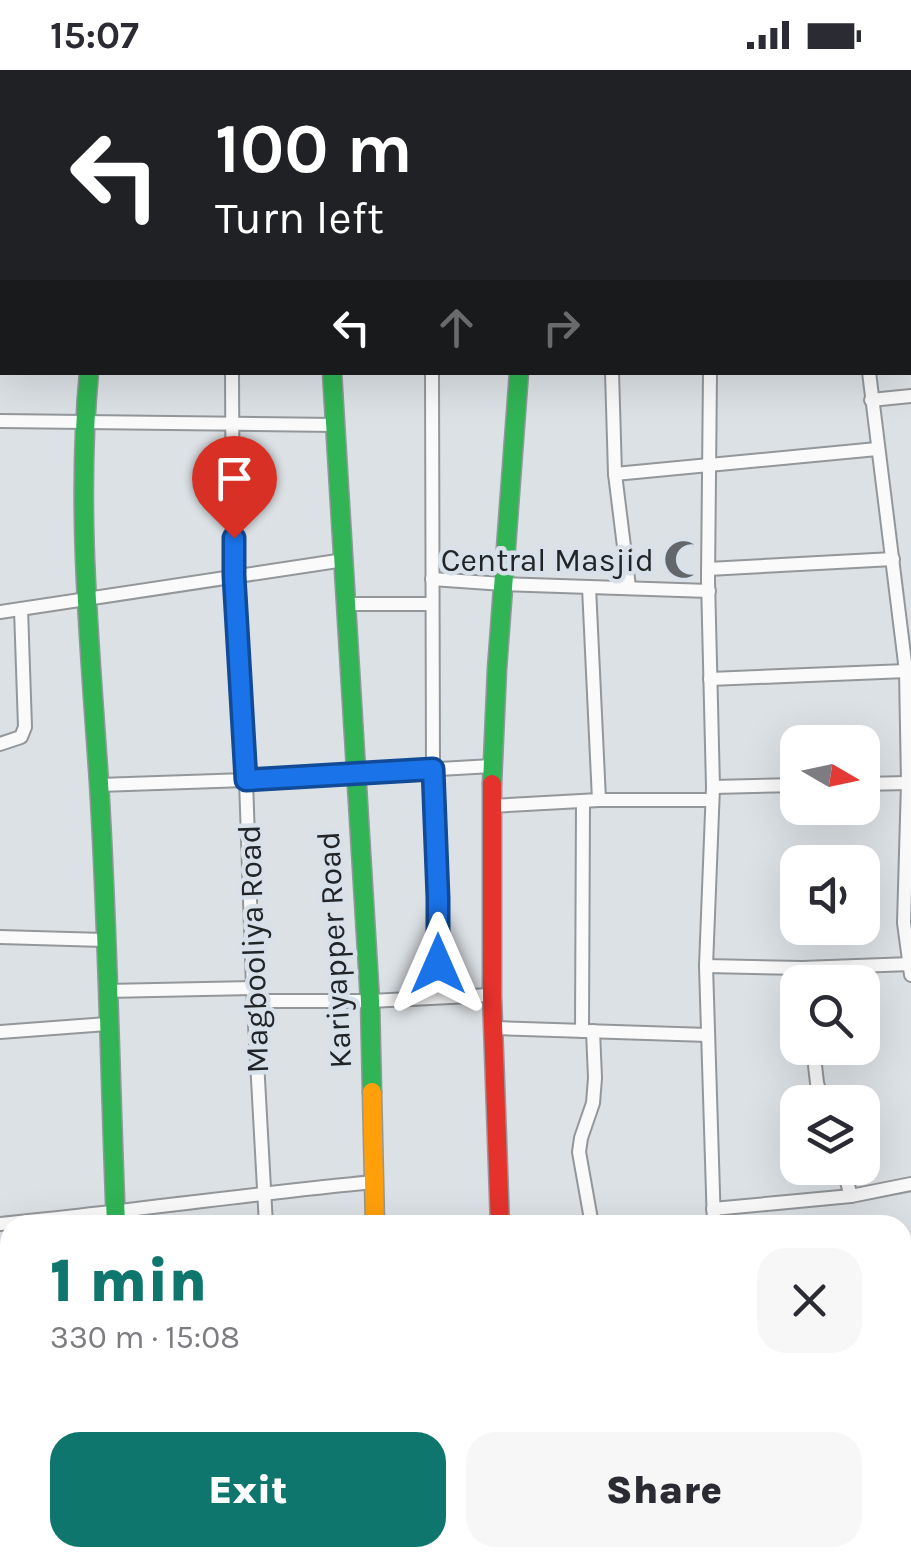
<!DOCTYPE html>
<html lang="en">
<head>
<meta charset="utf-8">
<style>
  body { margin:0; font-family:Karla,sans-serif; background:#f7f7f7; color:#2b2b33; height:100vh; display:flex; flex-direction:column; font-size:38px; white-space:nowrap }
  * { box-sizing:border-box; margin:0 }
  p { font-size:32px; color:#7c7c81 }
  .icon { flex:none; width:55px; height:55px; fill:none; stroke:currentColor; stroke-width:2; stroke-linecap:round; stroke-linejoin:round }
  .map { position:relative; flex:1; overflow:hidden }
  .panel { position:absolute; left:0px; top:1145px; width:912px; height:352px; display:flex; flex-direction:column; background:#fff; border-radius:30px 30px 0 0; box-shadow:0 10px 40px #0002 }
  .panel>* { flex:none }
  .guide { position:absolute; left:0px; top:0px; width:912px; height:305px; box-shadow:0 10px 40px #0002; background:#202124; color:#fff; overflow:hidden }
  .needle { width:65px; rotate:99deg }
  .tools { position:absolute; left:780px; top:655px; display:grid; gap:20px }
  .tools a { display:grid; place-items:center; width:100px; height:100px; border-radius:20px; background:#fff; box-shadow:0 10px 40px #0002; font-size:50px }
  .pin { position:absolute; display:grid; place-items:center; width:85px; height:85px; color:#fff; margin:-102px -42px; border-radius:50% 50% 50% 0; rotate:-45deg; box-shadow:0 0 10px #0007 }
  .pin .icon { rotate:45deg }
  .me { position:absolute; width:110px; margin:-55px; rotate:0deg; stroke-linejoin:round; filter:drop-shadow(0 0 8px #0008) }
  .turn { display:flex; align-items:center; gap:35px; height:210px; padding:0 50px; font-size:45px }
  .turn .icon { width:130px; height:130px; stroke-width:2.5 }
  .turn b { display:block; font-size:70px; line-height:85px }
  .lanes { display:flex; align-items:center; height:95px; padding:0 50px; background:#0003; justify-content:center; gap:50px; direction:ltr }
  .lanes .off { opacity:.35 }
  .round { display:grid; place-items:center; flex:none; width:105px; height:105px; border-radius:30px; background:#f7f7f7 }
  .summary { display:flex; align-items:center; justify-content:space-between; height:170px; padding:0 50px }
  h1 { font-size:60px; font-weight:800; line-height:75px; color:#0f766e }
  .cta { display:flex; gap:20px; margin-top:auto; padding:20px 50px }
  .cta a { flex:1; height:115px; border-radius:30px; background:#0f766e; color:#fff; font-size:40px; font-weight:800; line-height:115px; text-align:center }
  .cta a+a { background:#f7f7f7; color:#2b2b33 }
  .status { display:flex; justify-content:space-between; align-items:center; height:70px; padding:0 50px; background:#fff; direction:ltr }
  .status svg { height:28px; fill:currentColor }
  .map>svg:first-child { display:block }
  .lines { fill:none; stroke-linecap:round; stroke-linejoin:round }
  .street-casing { stroke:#93979a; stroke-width:16 }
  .fast-casing { stroke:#93979a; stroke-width:21 }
  .slow-casing { stroke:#93979a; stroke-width:21 }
  .jam-casing { stroke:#93979a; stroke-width:21 }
  .street { stroke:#fafafb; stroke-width:12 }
  .fast { stroke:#30b455; stroke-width:18 }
  .slow { stroke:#ff9f0a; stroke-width:18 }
  .jam { stroke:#e5322d; stroke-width:18 }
  .route-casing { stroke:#114b97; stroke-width:25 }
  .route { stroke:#1a73e8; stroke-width:18 }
  .labels { text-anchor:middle; stroke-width:9; stroke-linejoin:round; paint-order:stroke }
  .poi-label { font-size:32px; fill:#222528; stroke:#d8e1e9; text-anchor:end }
  .street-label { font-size:32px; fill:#222528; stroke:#d8e1e9 }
</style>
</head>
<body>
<div class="status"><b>15:07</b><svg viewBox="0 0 49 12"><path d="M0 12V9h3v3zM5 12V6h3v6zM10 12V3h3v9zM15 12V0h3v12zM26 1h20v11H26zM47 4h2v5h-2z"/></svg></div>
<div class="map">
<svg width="911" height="1497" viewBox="0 0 911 1497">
  <rect width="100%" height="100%" fill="#dce1e5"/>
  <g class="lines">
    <defs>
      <g id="street">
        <path d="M 98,0 L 98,2"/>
        <path d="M 218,0 L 219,2"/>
        <path d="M 307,0 L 307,2"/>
        <path d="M 407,0 L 407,2"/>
        <path d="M 514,0 L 514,2"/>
        <path d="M 858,0 L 858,2"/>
        <path d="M 630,2 L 630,0"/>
        <path d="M 715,2 L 716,0"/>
        <path d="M 910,31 L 911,32"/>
        <path d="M 0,63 L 2,63"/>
        <path d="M 910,159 L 911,159"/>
        <path d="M 0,206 L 2,205"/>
        <path d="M 232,302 L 233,506 L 246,710 L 253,918 L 266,1155"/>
        <path d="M 432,302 L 433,699 L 438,828 L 437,927"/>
        <path d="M 612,302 L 615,404 L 629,517"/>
        <path d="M 710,302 L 708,510 L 713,717 L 706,896 L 714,1155"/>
        <path d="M 869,302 L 906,601 L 908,713 L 904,853 L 911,905"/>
        <path d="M 871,330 L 911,326"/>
        <path d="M 0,351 L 336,355"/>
        <path d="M 615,404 L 877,379"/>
        <path d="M 708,499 L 893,489"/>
        <path d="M 432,509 L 503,514 L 709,521"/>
        <path d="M 347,534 L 432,534"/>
        <path d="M 0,542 L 344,490"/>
        <path d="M 710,609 L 906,601"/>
        <path d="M 0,674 L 21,667 L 25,657 L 21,539"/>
        <path d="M 862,714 L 908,713"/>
        <path d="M 99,715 L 246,710 L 492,696"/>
        <path d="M 713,717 L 798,715"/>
        <path d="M 599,730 L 712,730"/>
        <path d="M 491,736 L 599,730 L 589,517"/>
        <path d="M 0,867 L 104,870"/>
        <path d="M 706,896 L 802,898 L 911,894"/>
        <path d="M 106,921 L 253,918"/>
        <path d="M 254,931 L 370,931 L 490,925"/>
        <path d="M 492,958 L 708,965"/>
        <path d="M 582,961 L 583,731"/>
        <path d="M 0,962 L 107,954"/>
        <path d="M 813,978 L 817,1013 L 823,1032"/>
        <path d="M 843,1098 L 851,1126"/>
        <path d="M 713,1139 L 851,1126 L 911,1114"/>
        <path d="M 0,1154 C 125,1142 248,1124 373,1112"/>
        <path d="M 592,1155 L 579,1082 L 581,1068 L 593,1033 L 595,1008 L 593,961"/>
        <path d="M 0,1267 L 10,1264"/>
        <path d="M 902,1268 L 911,1267"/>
        <path d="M 0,1391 L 10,1388"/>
        <path d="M 902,1486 L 911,1487"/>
        <path d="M 52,1488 L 53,1497"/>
        <path d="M 134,1488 L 134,1497"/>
        <path d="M 219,1488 L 219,1497"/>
        <path d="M 299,1488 L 299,1497"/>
        <path d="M 860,1488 L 860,1497"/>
        <path d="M 383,1497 L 383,1488"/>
        <path d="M 709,1497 L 709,1488"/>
        <path d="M 789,1497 L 789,1488"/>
      </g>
      <g id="fast">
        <path d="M 89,302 C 76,439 90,576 99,713 C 108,860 110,1008 116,1155"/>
        <path d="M 332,302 L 370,931 L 372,1022"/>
        <path d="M 492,714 L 497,599 L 519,302"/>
      </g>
      <path id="slow" d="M 372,1022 L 375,1155"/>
      <path id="jam" d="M 492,714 L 492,926 L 500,1155"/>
    </defs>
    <!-- street casing -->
    <use href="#street" class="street-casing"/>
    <!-- fast casing -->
    <use href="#fast" class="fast-casing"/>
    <!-- slow casing -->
    <use href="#slow" class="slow-casing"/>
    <!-- jam casing -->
    <use href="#jam" class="jam-casing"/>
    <!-- street -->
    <use href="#street" class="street"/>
    <!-- fast -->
    <use href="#fast" class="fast"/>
    <!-- slow -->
    <use href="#slow" class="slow"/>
    <!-- jam -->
    <use href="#jam" class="jam"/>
  </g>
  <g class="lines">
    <defs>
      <path id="route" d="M 234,468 L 234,506 L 246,710 L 433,699 L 438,828 L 438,894"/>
    </defs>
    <!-- route casing -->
    <use href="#route" class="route-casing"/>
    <!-- route -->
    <use href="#route" class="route"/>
  </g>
  <!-- icons -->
  <defs>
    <symbol id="mosque-bare" viewBox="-9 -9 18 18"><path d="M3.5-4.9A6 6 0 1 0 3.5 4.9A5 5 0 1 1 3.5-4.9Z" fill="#63676a" stroke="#d8e1e9" stroke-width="2.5" paint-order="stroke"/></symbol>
  </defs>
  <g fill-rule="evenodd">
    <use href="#mosque-bare" x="656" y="462" width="55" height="55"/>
  </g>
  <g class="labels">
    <!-- poi labels -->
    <g class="poi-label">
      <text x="654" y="501">Central Masjid</text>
    </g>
    <!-- street labels -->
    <g class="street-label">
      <text transform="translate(253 879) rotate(-92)" y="11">Magbooliya Road</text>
      <text transform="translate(334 880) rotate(-93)" y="11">Kariyapper Road</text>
    </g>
  </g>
</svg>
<div class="tools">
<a><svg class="needle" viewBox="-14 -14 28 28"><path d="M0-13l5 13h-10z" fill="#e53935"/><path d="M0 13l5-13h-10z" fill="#7c7c81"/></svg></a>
<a><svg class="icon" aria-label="sound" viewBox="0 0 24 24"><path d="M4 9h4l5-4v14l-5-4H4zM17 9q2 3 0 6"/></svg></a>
<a><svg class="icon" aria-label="search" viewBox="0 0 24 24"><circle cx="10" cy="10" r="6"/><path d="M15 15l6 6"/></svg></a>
<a><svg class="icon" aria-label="layers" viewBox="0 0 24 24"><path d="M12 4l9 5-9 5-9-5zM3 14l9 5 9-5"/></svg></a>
</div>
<div class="pin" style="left:234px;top:468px;background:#d93025"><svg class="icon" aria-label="arrive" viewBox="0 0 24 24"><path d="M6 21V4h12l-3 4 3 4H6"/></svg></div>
<svg class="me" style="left:438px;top:894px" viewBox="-20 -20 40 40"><path d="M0-17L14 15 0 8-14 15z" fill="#1a73e8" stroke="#fff" stroke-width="4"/></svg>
<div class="guide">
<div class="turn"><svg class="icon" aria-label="left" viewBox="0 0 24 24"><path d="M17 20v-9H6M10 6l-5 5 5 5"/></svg><div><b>100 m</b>Turn left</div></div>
<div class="lanes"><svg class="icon" aria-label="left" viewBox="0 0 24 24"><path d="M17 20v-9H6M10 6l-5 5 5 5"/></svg><svg class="icon off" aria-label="ahead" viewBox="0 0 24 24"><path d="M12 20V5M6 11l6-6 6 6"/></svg><svg class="icon off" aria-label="right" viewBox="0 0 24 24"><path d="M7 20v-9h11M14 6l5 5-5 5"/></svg></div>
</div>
<section class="panel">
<div class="summary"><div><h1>1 min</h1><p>330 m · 15:08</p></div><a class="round"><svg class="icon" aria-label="close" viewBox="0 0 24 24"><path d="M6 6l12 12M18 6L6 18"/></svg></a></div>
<div class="cta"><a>Exit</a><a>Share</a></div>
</section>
</div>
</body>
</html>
